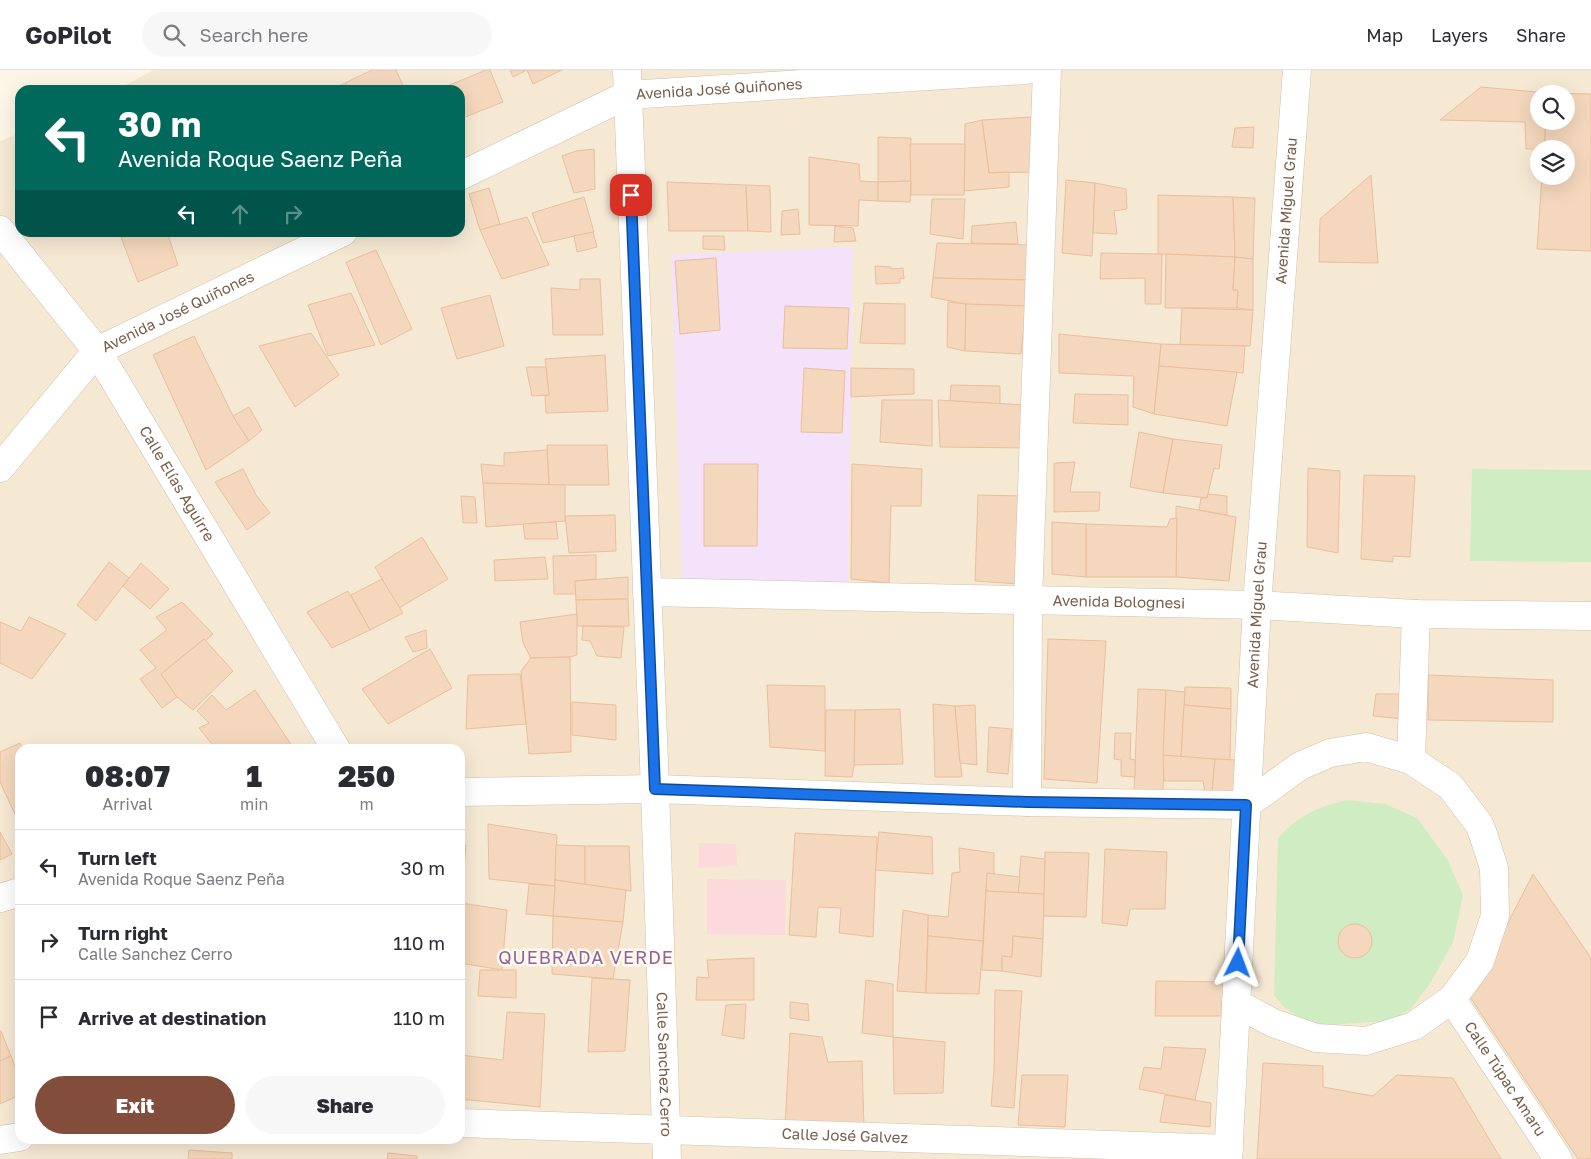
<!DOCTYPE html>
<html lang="en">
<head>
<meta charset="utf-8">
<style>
  body { margin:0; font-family:"Golos Text",sans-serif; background:#f7f7f7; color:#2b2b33; height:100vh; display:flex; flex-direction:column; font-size:19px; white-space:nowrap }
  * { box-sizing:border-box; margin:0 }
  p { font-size:16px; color:#7c7c81 }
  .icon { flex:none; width:28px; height:28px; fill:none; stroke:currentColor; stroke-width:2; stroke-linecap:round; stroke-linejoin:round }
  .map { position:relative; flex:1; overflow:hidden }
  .sheet { position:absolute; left:15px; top:674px; width:450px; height:400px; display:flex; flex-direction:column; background:#fff; border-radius:15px; box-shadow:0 5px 20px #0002 }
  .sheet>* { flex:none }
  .top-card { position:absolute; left:15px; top:15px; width:450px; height:152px; border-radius:15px; box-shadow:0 5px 20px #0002; background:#00695c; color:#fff; overflow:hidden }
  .fabs { position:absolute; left:1530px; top:15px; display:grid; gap:10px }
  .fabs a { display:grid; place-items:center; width:45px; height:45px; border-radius:50%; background:#fff; box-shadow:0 5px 20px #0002; font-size:25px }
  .pin { position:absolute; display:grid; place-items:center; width:42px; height:42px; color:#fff; margin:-21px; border-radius:10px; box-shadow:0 2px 8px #0006 }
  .me { position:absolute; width:55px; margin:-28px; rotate:3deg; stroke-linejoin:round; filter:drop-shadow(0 0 4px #0008) }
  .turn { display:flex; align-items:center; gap:18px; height:105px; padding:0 20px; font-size:22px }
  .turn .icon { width:65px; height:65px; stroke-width:2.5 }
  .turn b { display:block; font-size:35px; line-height:42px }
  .lanes { display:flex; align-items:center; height:48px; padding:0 20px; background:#0003; justify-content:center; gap:25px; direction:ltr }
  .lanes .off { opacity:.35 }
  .eta { display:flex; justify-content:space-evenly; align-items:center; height:85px; text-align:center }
  .eta b { font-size:30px; font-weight:800; line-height:35px }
  .button { display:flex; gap:10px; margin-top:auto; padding:10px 20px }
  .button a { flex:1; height:58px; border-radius:30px; background:#824e3b; color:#fff; font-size:20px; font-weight:800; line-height:58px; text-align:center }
  .button a+a { background:#f7f7f7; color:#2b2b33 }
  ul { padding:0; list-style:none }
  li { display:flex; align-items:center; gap:15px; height:75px; padding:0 20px; border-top:1px solid #e1e1e2 }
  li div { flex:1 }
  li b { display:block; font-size:19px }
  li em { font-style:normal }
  header { display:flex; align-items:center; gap:30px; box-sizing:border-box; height:70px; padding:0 25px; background:#fff; border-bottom:1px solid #e1e1e2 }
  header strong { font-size:24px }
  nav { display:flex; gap:28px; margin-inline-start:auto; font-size:18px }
  .search { width:350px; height:45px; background:#f7f7f7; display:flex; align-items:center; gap:12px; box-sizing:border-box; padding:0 18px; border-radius:28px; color:#7c7c81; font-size:19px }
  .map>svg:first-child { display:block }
  .residential { fill:#f6e9d4; fill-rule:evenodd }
  .education { fill:#f3e2fa }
  .medical { fill:#fcd9da }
  .green { fill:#d0ecc3 }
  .building { fill:#f4d7bc; stroke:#e8bf9c }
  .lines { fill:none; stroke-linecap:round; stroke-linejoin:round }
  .street-casing { stroke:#d0bfab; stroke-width:29 }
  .street { stroke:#fff; stroke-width:28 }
  .route-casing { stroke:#114b97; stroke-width:12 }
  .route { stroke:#1a73e8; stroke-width:9 }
  .labels { text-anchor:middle; stroke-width:5; stroke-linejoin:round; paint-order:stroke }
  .street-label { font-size:15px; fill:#785e49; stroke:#fffaed }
  .quarter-label { font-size:18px; letter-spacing:1px; fill:#8e649c; stroke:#fffaed }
</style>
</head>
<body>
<header>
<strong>GoPilot</strong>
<div class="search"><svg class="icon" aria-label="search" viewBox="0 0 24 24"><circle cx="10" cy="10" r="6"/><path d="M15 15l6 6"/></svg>Search here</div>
<nav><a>Map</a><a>Layers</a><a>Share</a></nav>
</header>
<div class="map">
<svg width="1591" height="1089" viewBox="0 0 1591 1089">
  <rect width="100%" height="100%" fill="#fdf6e6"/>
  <!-- residential -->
  <path class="residential" d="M 153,0 L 1591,0 L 1591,1089 L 0,1089 L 0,71 L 20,63 L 20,162 L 460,162 L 460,20 L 117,20 ZM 1539,24 L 1566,24 L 1566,51 L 1539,51 ZM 1539,79 L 1566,79 L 1566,106 L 1539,106 ZM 20,679 L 460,679 L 460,1069 L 20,1069 Z"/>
  <!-- education -->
  <path class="education" d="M 853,177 L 848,513 L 682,509 L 671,185 Z"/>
  <!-- medical -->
  <g class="medical">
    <path d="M 699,773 L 736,774 L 737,796 L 699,798 Z"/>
    <path d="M 707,809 L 786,810 L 785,865 L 707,864 Z"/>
  </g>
  <!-- green -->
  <g class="green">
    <path d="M 1472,399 L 1591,400 L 1591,492 L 1470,491 Z"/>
    <path d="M 1346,730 L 1385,734 L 1417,748 L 1447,789 L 1463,825 L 1453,873 L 1429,915 L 1410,940 L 1389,951 L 1327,955 L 1305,952 L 1284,937 L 1274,925 L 1278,768 C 1299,745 1316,738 1346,730 Z"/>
  </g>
  <!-- building -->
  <g class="building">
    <path d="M 372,0 L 396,0 L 405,20 L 349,20 L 345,13 Z"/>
    <path d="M 486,0 L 490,0 L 503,32 L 460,49 L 460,20 L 440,19 Z"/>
    <path d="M 510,0 L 562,0 L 533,14 L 527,0 L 513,7 Z"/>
    <path d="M 345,13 L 349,20 L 330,20 Z"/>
    <path d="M 1481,17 L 1548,23 L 1539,24 L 1539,51 L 1546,51 L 1544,79 L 1526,79 L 1525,52 L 1440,50 Z"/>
    <path d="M 1548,23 L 1591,24 L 1591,181 L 1537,179 L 1542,106 L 1566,106 L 1566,79 L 1544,79 L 1546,51 L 1566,51 L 1566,24 Z"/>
    <path d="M 1031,47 L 1036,102 L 989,103 L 982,50 Z"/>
    <path d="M 982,50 L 989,103 L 1009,102 L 1009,117 L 964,121 L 965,54 Z"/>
    <path d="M 1254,57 L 1253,78 L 1232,77 L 1235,58 Z"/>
    <path d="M 878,67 L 911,68 L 911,111 L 878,112 Z"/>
    <path d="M 910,74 L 965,74 L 964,125 L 911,125 Z"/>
    <path d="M 594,79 L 595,119 L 574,123 L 562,86 L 576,81 Z"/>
    <path d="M 809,87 L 859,94 L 860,111 L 878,112 L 878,131 L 859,130 L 858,156 L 809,155 Z"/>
    <path d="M 1371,105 L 1378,193 L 1319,192 L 1320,149 Z"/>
    <path d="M 1066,110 L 1095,113 L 1092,186 L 1062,183 Z"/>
    <path d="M 911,111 L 910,132 L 878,131 L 878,112 Z"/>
    <path d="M 667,112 L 746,115 L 748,161 L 669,161 Z"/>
    <path d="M 1095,113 L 1126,119 L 1127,139 L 1114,141 L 1117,164 L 1093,163 Z"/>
    <path d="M 746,115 L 770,116 L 771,162 L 748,161 Z"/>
    <path d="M 489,118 L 500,154 L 480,160 L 469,124 Z"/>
    <path d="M 1158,125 L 1233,127 L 1235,187 L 1158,184 Z"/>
    <path d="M 584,127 L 594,162 L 543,173 L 532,143 Z"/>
    <path d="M 1233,127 L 1255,128 L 1253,189 L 1235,187 Z"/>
    <path d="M 932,129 L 965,129 L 963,169 L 930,164 Z"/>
    <path d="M 798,139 L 800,164 L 781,165 L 782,141 Z"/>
    <path d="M 527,147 L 549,195 L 502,209 L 480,160 Z"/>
    <path d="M 1016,152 L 1018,174 L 971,173 L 972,156 Z"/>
    <path d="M 835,156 L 853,158 L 856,171 L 834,172 Z"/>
    <path d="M 119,162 L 167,162 L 178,195 L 138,212 Z"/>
    <path d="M 593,162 L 597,177 L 577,182 L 574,166 Z"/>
    <path d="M 703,166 L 724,166 L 725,180 L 703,179 Z"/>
    <path d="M 937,173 L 1035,175 L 1033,210 L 933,208 Z"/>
    <path d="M 376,180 L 412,259 L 381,275 L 346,192 Z"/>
    <path d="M 1101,183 L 1162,184 L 1161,234 L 1145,234 L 1145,208 L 1100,209 Z"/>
    <path d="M 1166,184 L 1235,187 L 1233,220 L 1238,220 L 1237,238 L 1165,238 Z"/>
    <path d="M 1235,187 L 1253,189 L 1253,240 L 1237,238 L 1238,220 L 1233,220 Z"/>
    <path d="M 716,188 L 720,260 L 680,264 L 675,191 Z"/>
    <path d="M 875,196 L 891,197 L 891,199 L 903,198 L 904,209 L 900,208 L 900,213 L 876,214 Z"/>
    <path d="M 933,208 L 1028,210 L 1026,236 L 966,234 L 931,227 Z"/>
    <path d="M 580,209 L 600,209 L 603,265 L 553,265 L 551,218 L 580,220 Z"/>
    <path d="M 351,223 L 375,275 L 328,286 L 308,235 Z"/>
    <path d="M 490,225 L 504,276 L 457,289 L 441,238 Z"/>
    <path d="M 948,232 L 966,234 L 965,281 L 947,277 Z"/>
    <path d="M 864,233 L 905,234 L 905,274 L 860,273 Z"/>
    <path d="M 966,234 L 1026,236 L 1021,284 L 965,281 Z"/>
    <path d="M 785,236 L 849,238 L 847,279 L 783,278 Z"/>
    <path d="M 1182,238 L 1253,240 L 1250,276 L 1180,275 Z"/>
    <path d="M 311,263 L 339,305 L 295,337 L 259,276 Z"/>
    <path d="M 1059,264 L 1161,274 L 1154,344 L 1133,337 L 1134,306 L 1059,303 Z"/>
    <path d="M 194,266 L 233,346 L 249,371 L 206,400 L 153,285 Z"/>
    <path d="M 1161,274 L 1245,276 L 1243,303 L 1159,296 Z"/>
    <path d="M 605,285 L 608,341 L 546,343 L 545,325 L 549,325 L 545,289 Z"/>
    <path d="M 1159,296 L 1237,302 L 1227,356 L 1154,344 Z"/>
    <path d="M 526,297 L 546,297 L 549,325 L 532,326 Z"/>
    <path d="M 804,298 L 845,301 L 842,363 L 801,362 Z"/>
    <path d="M 851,298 L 914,299 L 914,324 L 851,327 Z"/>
    <path d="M 951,315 L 1000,316 L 1000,334 L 950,331 Z"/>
    <path d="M 1075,324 L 1128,325 L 1128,355 L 1073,353 Z"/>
    <path d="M 882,330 L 932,330 L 932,376 L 880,372 Z"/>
    <path d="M 938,330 L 1026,335 L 1025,378 L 940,377 Z"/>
    <path d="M 249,337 L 262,360 L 249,371 L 233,346 Z"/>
    <path d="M 1139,362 L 1173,369 L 1163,423 L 1130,417 Z"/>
    <path d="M 1173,369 L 1222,375 L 1219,399 L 1214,398 L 1207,428 L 1163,423 Z"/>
    <path d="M 547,375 L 607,375 L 609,415 L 549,415 Z"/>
    <path d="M 547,380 L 549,415 L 483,413 L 481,394 L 504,396 L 504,383 Z"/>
    <path d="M 1075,392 L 1070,422 L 1100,422 L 1099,441 L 1054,442 L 1054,393 Z"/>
    <path d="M 704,394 L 758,394 L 757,476 L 704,476 Z"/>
    <path d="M 852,394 L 922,399 L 921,436 L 891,436 L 889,513 L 851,509 Z"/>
    <path d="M 1308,398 L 1340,401 L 1338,483 L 1307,477 Z"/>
    <path d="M 243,399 L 256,425 L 270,443 L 247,460 L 215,412 Z"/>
    <path d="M 1364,405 L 1415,406 L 1410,487 L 1393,486 L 1393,492 L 1361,489 Z"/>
    <path d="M 483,413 L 565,415 L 565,451 L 486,457 Z"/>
    <path d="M 1208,424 L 1227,426 L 1227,445 L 1199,440 L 1201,428 L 1207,428 Z"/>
    <path d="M 978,425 L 1022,426 L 1019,514 L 975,511 Z"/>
    <path d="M 461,426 L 475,427 L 477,453 L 463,453 Z"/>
    <path d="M 1176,436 L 1236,447 L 1229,511 L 1176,507 Z"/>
    <path d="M 615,445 L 616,481 L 569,483 L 565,446 Z"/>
    <path d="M 1177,448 L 1176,507 L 1086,507 L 1086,454 L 1167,457 L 1170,449 Z"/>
    <path d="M 556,452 L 558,469 L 525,469 L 523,454 Z"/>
    <path d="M 1052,452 L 1086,454 L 1086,507 L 1052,504 Z"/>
    <path d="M 422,467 L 448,509 L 399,538 L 375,497 Z"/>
    <path d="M 596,485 L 596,509 L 575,511 L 576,524 L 554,524 L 553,486 Z"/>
    <path d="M 545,487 L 548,509 L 495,511 L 494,490 Z"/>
    <path d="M 109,492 L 129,508 L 96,551 L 77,535 Z"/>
    <path d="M 141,493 L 169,519 L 150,539 L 123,516 Z"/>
    <path d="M 628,507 L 628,529 L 576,530 L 575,511 Z"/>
    <path d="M 382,509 L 403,543 L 370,560 L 351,525 Z"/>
    <path d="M 348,521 L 370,560 L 332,578 L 307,542 Z"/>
    <path d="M 628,529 L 629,556 L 577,556 L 576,530 Z"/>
    <path d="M 182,532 L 213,564 L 205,571 L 204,569 L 161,604 L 177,627 L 162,638 L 140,609 L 156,598 L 140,580 L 167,560 L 156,547 Z"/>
    <path d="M 577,544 L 577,585 L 570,587 L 531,588 L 523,573 L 520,552 Z"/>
    <path d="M 29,547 L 66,564 L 32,609 L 0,593 L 0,552 L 21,561 Z"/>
    <path d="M 583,556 L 624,557 L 621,588 L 597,586 L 590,571 L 582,570 Z"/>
    <path d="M 426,560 L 427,578 L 413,582 L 405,567 Z"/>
    <path d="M 204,569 L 233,601 L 193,640 L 177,627 L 161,604 Z"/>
    <path d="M 1048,569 L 1106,571 L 1097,713 L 1044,709 Z"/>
    <path d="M 430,579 L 452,618 L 388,654 L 362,619 Z"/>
    <path d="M 570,587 L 571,682 L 529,684 L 521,601 L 531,588 Z"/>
    <path d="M 520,604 L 526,654 L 466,659 L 468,605 Z"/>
    <path d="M 1428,605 L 1553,610 L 1553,652 L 1428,650 Z"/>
    <path d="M 767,615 L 825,616 L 825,681 L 770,677 Z"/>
    <path d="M 1185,617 L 1231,618 L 1231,639 L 1184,635 Z"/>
    <path d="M 1138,619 L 1166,620 L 1163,723 L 1134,721 Z"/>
    <path d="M 255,620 L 294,679 L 216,679 L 199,658 L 209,653 L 197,641 L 212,625 L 226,640 Z"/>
    <path d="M 1166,620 L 1185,622 L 1181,688 L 1163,685 Z"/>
    <path d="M 1376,624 L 1404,624 L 1404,649 L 1373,646 Z"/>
    <path d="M 572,632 L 616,635 L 616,670 L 572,665 Z"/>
    <path d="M 933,634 L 955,636 L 962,707 L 935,707 Z"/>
    <path d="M 975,635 L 977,695 L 960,693 L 955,636 Z"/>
    <path d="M 1184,635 L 1231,639 L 1230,690 L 1181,688 Z"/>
    <path d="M 900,639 L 903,694 L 854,695 L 855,640 Z"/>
    <path d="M 826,640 L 855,640 L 854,695 L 852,707 L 825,706 Z"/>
    <path d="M 989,657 L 1012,659 L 1008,704 L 987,702 Z"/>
    <path d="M 1115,663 L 1131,663 L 1130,689 L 1135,690 L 1135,707 L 1121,706 L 1121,690 L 1114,689 Z"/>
    <path d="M 20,673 L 23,679 L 20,679 L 20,740 L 14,742 L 0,712 L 0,682 Z"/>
    <path d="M 1163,685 L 1215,689 L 1212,723 L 1205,722 L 1203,711 L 1164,711 Z"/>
    <path d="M 1215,689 L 1238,690 L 1233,727 L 1212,723 Z"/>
    <path d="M 20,740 L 20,755 L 14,742 Z"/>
    <path d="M 488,754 L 557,765 L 555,816 L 489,809 Z"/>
    <path d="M 0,762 L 12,784 L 0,790 Z"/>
    <path d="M 879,762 L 932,767 L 933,804 L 875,800 Z"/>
    <path d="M 795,763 L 877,767 L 873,867 L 839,863 L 841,838 L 818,837 L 816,867 L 789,865 Z"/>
    <path d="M 460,774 L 466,775 L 460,843 Z"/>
    <path d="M 556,775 L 585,776 L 585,815 L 555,810 Z"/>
    <path d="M 585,776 L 629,776 L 631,821 L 585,815 Z"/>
    <path d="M 959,778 L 994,783 L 994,804 L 987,803 L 983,871 L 928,866 L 928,845 L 948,847 L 952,803 L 960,802 Z"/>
    <path d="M 1105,779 L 1167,782 L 1165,839 L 1130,839 L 1127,856 L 1102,853 Z"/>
    <path d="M 1045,782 L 1089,783 L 1086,847 L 1043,846 Z"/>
    <path d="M 1021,786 L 1045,789 L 1044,824 L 1018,823 Z"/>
    <path d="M 987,803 L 1020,807 L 1018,823 L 986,821 Z"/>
    <path d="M 1533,804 L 1591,888 L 1591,1089 L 1578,1089 L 1470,927 Z"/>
    <path d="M 555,810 L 626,820 L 623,852 L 553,846 Z"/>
    <path d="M 529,814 L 555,816 L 553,846 L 526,844 Z"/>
    <path d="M 986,821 L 1044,824 L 1043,869 L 1013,866 L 1012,887 L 1002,886 L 1002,901 L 982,900 Z"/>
    <path d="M 461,833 L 507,840 L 502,900 L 460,893 Z"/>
    <path d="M 903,840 L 928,845 L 926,923 L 897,921 Z"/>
    <path d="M 553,846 L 623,852 L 613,909 L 552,904 Z"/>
    <circle cx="1355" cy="871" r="17"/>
    <path d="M 928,866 L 983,871 L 979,924 L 926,923 Z"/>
    <path d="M 1013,866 L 1043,869 L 1041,907 L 1002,901 L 1002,886 L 1012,887 Z"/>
    <path d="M 754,888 L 754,930 L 696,930 L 697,907 L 709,908 L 707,890 Z"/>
    <path d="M 480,900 L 516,900 L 516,928 L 478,926 Z"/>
    <path d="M 592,908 L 630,910 L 625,981 L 588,982 Z"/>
    <path d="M 866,910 L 893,914 L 893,967 L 862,963 Z"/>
    <path d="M 1156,911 L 1228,912 L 1226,946 L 1155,946 Z"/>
    <path d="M 995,920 L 1022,921 L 1014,1038 L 991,1036 L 994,1000 Z"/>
    <path d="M 790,932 L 808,934 L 809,951 L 790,948 Z"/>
    <path d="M 746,934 L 744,969 L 722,965 L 726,935 Z"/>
    <path d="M 507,942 L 545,944 L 540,1037 L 460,1029 L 460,985 L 503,990 Z"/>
    <path d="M 1,961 L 11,986 L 0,991 L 0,961 Z"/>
    <path d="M 790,963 L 822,967 L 828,992 L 862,991 L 864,1058 L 785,1057 Z"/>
    <path d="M 893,967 L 945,972 L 943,1023 L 894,1024 Z"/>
    <path d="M 1164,977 L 1206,979 L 1195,1030 L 1139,1019 L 1144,997 L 1161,999 Z"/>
    <path d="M 11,986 L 20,1009 L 20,1025 L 0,1034 L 0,991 Z"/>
    <path d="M 1263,993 L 1323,996 L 1323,1017 L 1373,1026 L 1397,1005 L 1453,1008 L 1501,1089 L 1257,1089 Z"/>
    <path d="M 1022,1005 L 1068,1005 L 1065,1057 L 1018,1055 Z"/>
    <path d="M 1165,1025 L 1211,1033 L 1210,1057 L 1160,1052 Z"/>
    <path d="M 189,1080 L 232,1083 L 232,1089 L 188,1089 Z"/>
    <path d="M 388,1083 L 417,1086 L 417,1089 L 387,1089 Z"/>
  </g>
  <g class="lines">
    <defs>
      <g id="street">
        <path id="s1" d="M 627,0 L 655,719 L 667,1089"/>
        <path id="s2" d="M 460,106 L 627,25 L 1026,0"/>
        <path id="s3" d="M 0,160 L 97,281 L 336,679"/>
        <path id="s4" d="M 0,398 L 97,281 L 343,162"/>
        <path id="s5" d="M 647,522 L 1257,535 L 1416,544 L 1591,546"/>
        <path d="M 1411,690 L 1416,544"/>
        <path d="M 460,722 L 655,719 L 1027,732 L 1246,735 L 1300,696 L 1330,683 L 1366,677 L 1411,690 L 1450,716 L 1479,754 L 1483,764 L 1494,798 L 1495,846 L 1480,891 L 1452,929 L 1414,956 L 1366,971 L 1316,968 L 1273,953 L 1236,933"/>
        <path d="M 1027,732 L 1028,531 L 1047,0"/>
        <path d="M 0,828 L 20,822"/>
        <path id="s6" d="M 1452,929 L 1558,1089"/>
        <path id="s7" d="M 460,1053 L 1229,1079"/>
        <path d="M 0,1070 L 20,1067"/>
        <path id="s8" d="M 1228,1089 L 1257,535 L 1297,0"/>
      </g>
    </defs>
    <!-- street casing -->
    <use href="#street" class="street-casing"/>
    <!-- street -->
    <use href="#street" class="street"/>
  </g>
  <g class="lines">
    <defs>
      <path id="route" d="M 631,125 L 655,719 L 1027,732 L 1246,735 L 1238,893"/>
    </defs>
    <!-- route casing -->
    <use href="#route" class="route-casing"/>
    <!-- route -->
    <use href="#route" class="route"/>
  </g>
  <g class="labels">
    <!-- street labels -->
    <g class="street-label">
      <text dy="5" stroke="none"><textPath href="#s2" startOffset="278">Avenida José Quiñones</textPath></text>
      <text dy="5" stroke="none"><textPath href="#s8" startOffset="950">Avenida Miguel Grau</textPath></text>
      <text dy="5" stroke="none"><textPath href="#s4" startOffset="242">Avenida José Quiñones</textPath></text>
      <text dy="5" stroke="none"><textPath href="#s3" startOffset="310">Calle Elías Aguirre</textPath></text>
      <text dy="5" stroke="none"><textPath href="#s5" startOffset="472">Avenida Bolognesi</textPath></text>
      <text dy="5" stroke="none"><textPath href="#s8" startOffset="545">Avenida Miguel Grau</textPath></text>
      <text dy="5" stroke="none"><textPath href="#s1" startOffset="995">Calle Sanchez Cerro</textPath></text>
      <text dy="5" stroke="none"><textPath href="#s6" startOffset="96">Calle Túpac Amaru</textPath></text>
      <text dy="5" stroke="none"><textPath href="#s7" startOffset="385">Calle José Galvez</textPath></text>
    </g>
    <!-- quarter labels -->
    <g class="quarter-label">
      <text x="586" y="894">QUEBRADA VERDE</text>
    </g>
  </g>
</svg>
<div class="fabs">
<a><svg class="icon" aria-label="search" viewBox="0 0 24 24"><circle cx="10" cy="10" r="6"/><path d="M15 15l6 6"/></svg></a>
<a><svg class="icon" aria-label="layers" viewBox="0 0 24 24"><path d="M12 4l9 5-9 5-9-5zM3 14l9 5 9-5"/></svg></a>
</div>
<div class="pin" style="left:631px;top:125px;background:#d93025"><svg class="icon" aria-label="arrive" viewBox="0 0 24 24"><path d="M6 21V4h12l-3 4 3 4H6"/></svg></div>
<svg class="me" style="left:1238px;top:893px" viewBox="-20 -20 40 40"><path d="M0-17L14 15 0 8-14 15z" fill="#1a73e8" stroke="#fff" stroke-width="4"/></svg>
<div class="top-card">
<div class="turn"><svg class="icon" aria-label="left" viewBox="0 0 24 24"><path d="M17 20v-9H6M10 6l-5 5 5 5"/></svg><div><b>30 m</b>Avenida Roque Saenz Peña</div></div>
<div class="lanes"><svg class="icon" aria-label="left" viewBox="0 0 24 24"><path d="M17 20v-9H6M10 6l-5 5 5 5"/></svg><svg class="icon off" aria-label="ahead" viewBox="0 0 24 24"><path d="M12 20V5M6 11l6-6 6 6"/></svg><svg class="icon off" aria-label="right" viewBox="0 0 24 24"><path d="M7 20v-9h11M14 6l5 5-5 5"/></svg></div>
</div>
<section class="sheet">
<div class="eta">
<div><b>08:07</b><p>Arrival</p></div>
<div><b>1</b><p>min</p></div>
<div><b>250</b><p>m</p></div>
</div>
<ul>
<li><svg class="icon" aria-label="left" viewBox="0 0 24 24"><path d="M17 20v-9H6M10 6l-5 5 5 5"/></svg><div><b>Turn left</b><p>Avenida Roque Saenz Peña</p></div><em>30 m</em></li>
<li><svg class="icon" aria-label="right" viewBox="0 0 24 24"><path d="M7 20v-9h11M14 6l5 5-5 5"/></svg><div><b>Turn right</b><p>Calle Sanchez Cerro</p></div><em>110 m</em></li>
<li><svg class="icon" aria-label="arrive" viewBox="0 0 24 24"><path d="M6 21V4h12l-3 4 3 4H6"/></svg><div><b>Arrive at destination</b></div><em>110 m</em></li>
</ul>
<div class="button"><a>Exit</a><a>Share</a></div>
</section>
</div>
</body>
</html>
